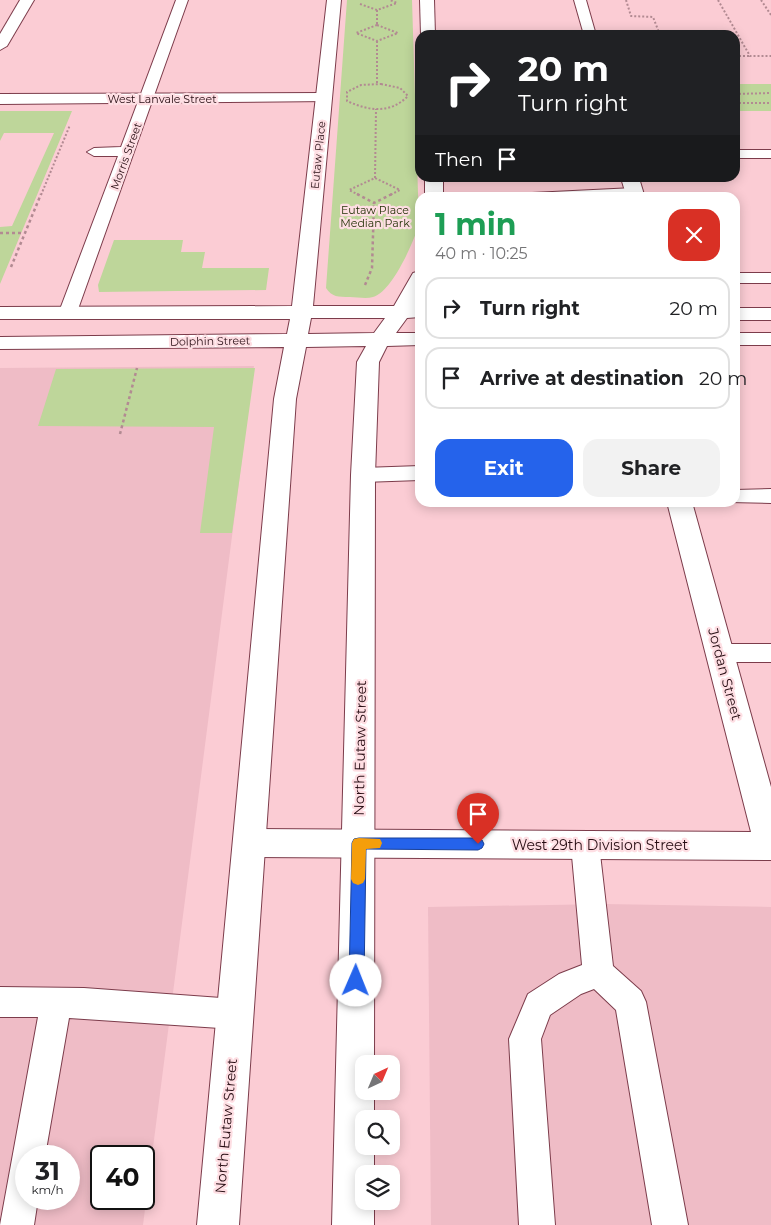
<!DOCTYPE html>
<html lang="en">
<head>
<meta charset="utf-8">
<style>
  body { margin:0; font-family:Montserrat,sans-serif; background:#f2f2f2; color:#202124; height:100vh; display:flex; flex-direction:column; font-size:19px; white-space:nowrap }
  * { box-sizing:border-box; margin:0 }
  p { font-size:16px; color:#757577 }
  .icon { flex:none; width:28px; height:28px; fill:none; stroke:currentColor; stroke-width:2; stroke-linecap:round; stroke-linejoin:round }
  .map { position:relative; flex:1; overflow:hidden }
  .panel { position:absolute; left:415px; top:192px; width:325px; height:315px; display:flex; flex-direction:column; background:#fff; border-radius:15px; box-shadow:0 2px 12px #0003 }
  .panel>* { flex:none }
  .top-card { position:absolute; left:415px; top:30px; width:325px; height:152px; border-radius:15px; box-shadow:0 2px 12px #0003; background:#202124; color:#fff; overflow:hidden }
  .needle { width:32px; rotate:44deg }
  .tools { position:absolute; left:355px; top:1055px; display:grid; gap:10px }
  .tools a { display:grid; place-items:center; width:45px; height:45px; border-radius:10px; background:#fff; box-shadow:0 2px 12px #0003; font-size:25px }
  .speed { position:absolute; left:15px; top:1145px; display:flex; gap:10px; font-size:25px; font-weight:700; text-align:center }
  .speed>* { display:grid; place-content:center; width:65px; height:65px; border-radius:50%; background:#fff; box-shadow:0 2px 12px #0003; line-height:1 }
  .speed small { font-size:12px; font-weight:400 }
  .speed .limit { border:2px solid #111; border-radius:8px; background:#fff; color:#111 }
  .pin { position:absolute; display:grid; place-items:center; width:42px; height:42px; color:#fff; margin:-51px -21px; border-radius:50% 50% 50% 0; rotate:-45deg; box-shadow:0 0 5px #0007 }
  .pin .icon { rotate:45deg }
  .me { position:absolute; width:55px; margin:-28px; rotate:1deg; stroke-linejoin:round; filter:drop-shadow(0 0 4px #0008) }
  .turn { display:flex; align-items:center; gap:18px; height:105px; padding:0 20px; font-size:22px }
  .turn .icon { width:65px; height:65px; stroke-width:2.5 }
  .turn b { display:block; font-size:35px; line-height:42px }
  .then { display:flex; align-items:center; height:48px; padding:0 20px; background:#0003; gap:10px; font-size:19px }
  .round { display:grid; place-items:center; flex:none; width:52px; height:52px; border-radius:15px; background:#f2f2f2 }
  .head { display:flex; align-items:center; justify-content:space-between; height:85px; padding:0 20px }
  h1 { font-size:30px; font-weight:700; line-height:38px; color:#1e9e55 }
  .primary-button { display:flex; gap:10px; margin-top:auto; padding:10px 20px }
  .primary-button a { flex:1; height:58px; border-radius:15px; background:#2563eb; color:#fff; font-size:20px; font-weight:700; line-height:58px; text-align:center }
  .primary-button a+a { background:#f2f2f2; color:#202124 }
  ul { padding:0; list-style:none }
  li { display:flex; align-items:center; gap:15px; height:62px; margin:0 10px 8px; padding:0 10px; border:2px solid #e0e0e0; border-radius:15px }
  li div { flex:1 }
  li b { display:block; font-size:19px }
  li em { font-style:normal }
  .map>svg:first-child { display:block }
  .built { fill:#efbcc6; fill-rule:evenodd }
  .green { fill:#bed69a }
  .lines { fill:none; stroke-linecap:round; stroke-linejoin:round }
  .lane-casing { stroke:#7c3c4b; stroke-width:2 }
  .street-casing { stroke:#7c3c4b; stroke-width:2 }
  .secondary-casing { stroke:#7c3c4b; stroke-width:2 }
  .path-far1 { stroke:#b28a92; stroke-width:2; stroke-dasharray:2 2; stroke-linecap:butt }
  .path { stroke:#b28a92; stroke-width:2.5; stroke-dasharray:3 3; stroke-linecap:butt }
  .lane { fill:#fff; fill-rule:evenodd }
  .street { fill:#fff; fill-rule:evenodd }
  .secondary { fill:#fff; fill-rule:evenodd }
  .route { fill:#2563eb; stroke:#184099 }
  .slow { fill:#f59e0b }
  .labels { text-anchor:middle; stroke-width:4.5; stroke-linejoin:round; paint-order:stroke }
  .far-street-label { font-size:11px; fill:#260c12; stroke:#fedee3 }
  .far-park-label { font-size:11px; fill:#253308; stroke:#fedee3 }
  .street-label { font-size:14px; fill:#260c12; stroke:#fedee3 }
</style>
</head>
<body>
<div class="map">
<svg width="771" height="1225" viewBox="0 0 771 1225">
  <rect width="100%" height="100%" fill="#fbccd4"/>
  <!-- built -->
  <g class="built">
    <path d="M 254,366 L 143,1225 L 0,1225 L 0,368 ZM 26,1156 L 69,1156 L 69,1199 L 26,1199 ZM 101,1156 L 144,1156 L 144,1199 L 101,1199 Z"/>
    <path d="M 605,904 L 771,907 L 771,1225 L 431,1225 L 428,907 Z"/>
  </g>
  <!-- green -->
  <g class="green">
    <path d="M 347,0 L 412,0 L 419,225 C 413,243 392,292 373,297 C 366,299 357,297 350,297 C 338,297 332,297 326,288 Z"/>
    <rect x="735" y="84" width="36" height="27"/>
    <path d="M 0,111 L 72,111 L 0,284 L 0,227 L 12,226 L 54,133 L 4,133 L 0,141 Z"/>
    <path d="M 114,240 L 183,240 L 181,252 L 205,252 L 202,268 L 269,268 L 266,290 L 99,292 L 98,285 Z"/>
    <path d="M 255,368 L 232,533 L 200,533 L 214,427 L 38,426 L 56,369 Z"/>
  </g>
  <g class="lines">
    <defs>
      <g id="lane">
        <path d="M 176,0 L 188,0 L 77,312 L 74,316 L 62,316 L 59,312 L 118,156 L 94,156 L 87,152 L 94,148 L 121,147 Z"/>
        <path d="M 574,0 L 586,0 L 596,35 L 584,35 Z"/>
        <rect x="735" y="150" width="36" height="8"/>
        <path d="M 634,188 L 640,190 L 642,193 L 640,196 L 524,198 L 532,193 Z"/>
        <rect x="735" y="273" width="36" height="10"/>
        <path d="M 420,466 L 420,480 L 363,482 L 356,480 L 352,475 L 356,470 L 363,468 Z"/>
        <path d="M 771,489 L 771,503 L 729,502 L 735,502 L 735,490 Z"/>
        <path d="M 719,644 L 771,644 L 771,662 L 719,662 L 710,660 L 707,653 L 710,646 Z"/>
        <path d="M 585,833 L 595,836 L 599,845 L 613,966 L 641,991 L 646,1002 L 688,1225 L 652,1225 L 616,1010 L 594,989 L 581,994 L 550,1015 L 541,1039 L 555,1225 L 519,1225 L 509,1039 L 528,994 L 559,974 L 582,965 L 571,845 L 575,836 Z"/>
        <path d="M 0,987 L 84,988 L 235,999 L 246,1003 L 251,1014 L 246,1025 L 235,1029 L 69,1018 L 45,1156 L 26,1156 L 26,1199 L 38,1199 L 34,1225 L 0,1225 L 38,1017 L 0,1017 Z"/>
      </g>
      <g id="street">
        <path d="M 20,0 L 34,0 L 7,46 L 0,50 L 0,34 Z"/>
        <path d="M 324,93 L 332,98 L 330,101 L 0,104 L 0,94 Z"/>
        <path d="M 621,178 L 639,178 L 645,198 L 627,198 Z"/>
        <path d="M 667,502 L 692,502 L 771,787 L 771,860 L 249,857 L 237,853 L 233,843 L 237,833 L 249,829 L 751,832 Z"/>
      </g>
      <g id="secondary">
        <path d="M 327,0 L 341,0 L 313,306 L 394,306 L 413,273 L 420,271 L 420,296 L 415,306 L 420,307 L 420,317 L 407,318 L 396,333 L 420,333 L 420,345 L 387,346 L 379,362 L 375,475 L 374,1064 L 364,1064 L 364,1091 L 374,1091 L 374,1119 L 364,1119 L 364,1146 L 374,1146 L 374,1174 L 364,1174 L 364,1201 L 374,1201 L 374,1225 L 332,1225 L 351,475 L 357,362 L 366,346 L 306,347 L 296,399 L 239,1225 L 197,1225 L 274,399 L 284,347 L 0,349 L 0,337 L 287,334 L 290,319 L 0,319 L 0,307 L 292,306 ZM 311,318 L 385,318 L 374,333 L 308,334 Z"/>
        <path d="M 420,0 L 434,0 L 435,35 L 421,35 Z"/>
        <rect x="425" y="178" width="18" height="20"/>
        <rect x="735" y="308" width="36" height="12"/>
        <rect x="735" y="333" width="36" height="12"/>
      </g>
    </defs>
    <!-- lane casing -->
    <use href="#lane" class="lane-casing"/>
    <!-- street casing -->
    <use href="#street" class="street-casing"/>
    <!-- secondary casing -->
    <use href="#secondary" class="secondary-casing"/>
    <!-- path-far1 -->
    <g class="path-far1">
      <path d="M 626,0 L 631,16 L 653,17 L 660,35"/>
      <path d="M 718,0 L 750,56 L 771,56"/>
      <path d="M 761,0 L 771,15"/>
      <path d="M 360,4 L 377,10 L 397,3 L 390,0"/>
      <path d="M 377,10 L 377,25"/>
      <path d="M 377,25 L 398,33 L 377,41 L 356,33 Z"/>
      <path d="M 377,41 L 377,84"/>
      <path d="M 735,56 L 750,56"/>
      <path d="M 381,84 L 400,88 L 408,96 C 390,114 369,111 347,101 L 347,92 L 361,85 Z"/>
      <path d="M 735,94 L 771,93"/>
      <path d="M 735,103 L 771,103"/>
      <path d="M 375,178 L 376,109"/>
      <path d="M 41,195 L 70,125"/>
      <path d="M 359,195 L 349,190 L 375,178 L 400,190 L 390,195"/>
    </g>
    <!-- path -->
    <g class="path">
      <path d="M 357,194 L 374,203 L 392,194"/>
      <path d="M 0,233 L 24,233"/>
      <path d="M 11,267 L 41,194"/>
      <path d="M 365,285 L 372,268 L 374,203"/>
      <path d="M 120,434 L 137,368"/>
    </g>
    <!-- lane -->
    <use href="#lane" class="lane"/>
    <!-- street -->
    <use href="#street" class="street"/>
    <!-- secondary -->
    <use href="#secondary" class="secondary"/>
  </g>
  <!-- route -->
  <path class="route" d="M 359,838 L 478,838 L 482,840 L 484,844 L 482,848 L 478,850 L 366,849 L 364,981 L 362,986 L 356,988 L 351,986 L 349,981 L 352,843 L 354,839 Z"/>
  <!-- slow -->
  <path class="slow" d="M 359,838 L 380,839 L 382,843 L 380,848 L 366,849 L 365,879 L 363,883 L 358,885 L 353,883 L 351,879 L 352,843 L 354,839 Z"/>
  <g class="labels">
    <!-- far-street labels -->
    <g class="far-street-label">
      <text x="162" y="103">West Lanvale Street</text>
      <text transform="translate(318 155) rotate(-84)" y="4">Eutaw Place</text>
      <text transform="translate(126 156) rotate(-70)" y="4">Morris Street</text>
      <text transform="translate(210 341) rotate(-1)" y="4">Dolphin Street</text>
    </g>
    <!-- far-park labels -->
    <g class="far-park-label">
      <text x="375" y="214">Eutaw Place<tspan x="375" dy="13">Median Park</tspan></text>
    </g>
    <!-- street labels -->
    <g class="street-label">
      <text transform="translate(725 674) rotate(75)" y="5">Jordan Street</text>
      <text transform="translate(360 748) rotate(-89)" y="5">North Eutaw Street</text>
      <text x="600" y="850">West 29th Division Street</text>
      <text transform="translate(226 1126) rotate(-85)" y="5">North Eutaw Street</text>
    </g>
  </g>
</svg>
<div class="tools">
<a><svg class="needle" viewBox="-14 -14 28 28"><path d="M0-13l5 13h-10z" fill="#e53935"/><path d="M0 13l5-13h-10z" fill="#757577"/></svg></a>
<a><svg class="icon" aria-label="search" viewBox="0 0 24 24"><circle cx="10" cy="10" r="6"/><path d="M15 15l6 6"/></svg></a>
<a><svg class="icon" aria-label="layers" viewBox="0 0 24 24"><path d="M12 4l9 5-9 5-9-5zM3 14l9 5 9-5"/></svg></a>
</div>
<div class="speed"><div>31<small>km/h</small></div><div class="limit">40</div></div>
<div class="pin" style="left:478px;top:844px;background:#d93025"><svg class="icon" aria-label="arrive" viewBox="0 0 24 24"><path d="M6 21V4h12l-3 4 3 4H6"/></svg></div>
<svg class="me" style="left:356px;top:981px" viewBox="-20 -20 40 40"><circle r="19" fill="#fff"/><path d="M0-13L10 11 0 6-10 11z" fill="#2563eb"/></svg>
<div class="top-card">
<div class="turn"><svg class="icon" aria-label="right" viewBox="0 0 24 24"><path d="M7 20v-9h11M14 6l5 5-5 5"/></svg><div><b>20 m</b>Turn right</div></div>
<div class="then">Then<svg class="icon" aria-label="arrive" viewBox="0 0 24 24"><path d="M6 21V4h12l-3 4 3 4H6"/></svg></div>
</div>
<section class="panel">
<div class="head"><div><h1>1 min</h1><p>40 m · 10:25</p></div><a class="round" style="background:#d93025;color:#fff"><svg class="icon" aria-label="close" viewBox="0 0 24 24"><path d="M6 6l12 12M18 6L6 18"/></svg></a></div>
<ul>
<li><svg class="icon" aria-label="right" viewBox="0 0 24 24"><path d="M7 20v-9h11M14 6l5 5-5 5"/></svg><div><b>Turn right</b></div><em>20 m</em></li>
<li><svg class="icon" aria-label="arrive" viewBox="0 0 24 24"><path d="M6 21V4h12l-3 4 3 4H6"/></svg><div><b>Arrive at destination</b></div><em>20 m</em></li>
</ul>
<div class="primary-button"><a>Exit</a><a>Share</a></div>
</section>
</div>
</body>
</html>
